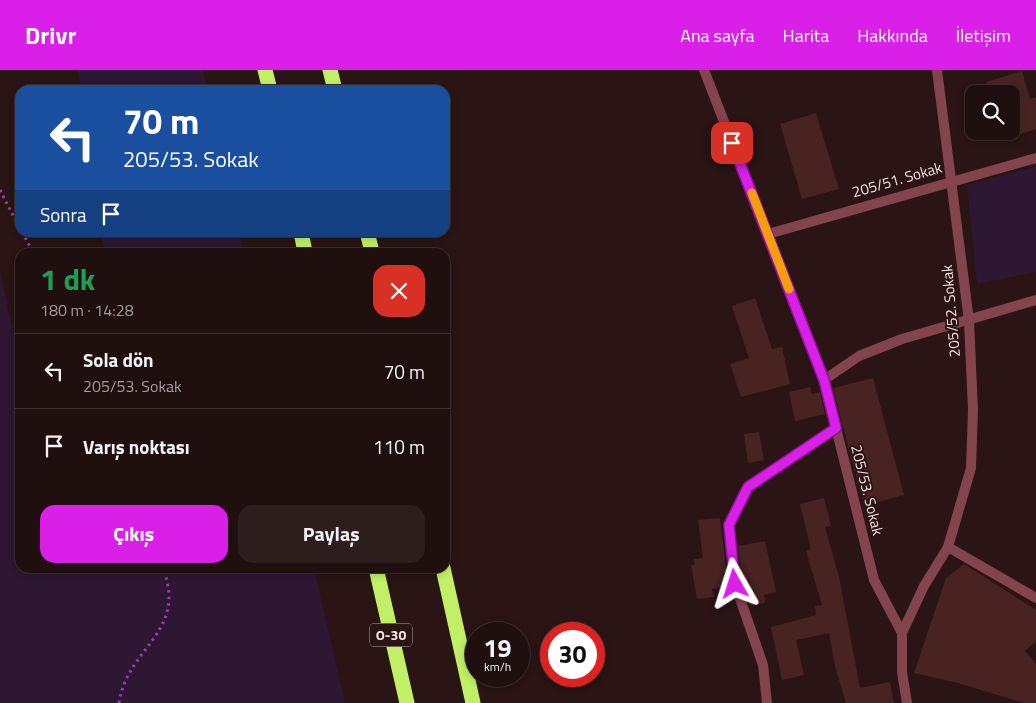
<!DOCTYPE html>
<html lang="tr">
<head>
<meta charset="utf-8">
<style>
  body { margin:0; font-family:"Titillium Web",sans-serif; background:#2d1d1d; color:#f1f3f6; height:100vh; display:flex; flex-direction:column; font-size:19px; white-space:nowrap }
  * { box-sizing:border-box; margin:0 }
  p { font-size:16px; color:#a29c9e }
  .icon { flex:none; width:28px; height:28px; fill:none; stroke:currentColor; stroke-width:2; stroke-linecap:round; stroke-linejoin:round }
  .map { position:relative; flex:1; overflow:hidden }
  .drawer { position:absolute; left:15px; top:178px; width:435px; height:325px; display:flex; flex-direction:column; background:#200f0f; border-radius:15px; box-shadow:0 2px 8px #0003,0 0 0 1px #3d2f2f }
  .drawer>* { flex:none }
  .hud { position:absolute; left:15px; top:15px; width:435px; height:152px; border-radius:15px; box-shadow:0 2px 8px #0003,0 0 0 1px #3d2f2f; background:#1a4fa0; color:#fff; overflow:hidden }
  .buttons { position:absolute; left:965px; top:15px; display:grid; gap:10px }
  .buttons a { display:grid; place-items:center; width:55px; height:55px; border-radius:10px; background:#200f0f; box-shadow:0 2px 8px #0003,0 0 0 1px #3d2f2f; font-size:25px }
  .speed { position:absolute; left:465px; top:552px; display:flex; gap:10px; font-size:25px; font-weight:700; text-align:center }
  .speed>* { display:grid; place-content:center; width:65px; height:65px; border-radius:50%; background:#200f0f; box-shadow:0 2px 8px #0003,0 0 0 1px #3d2f2f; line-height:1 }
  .speed small { font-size:12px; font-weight:400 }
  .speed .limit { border:8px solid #d22; background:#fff; color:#111 }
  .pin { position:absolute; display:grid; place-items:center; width:42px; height:42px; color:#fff; margin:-21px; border-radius:10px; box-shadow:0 2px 8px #0006 }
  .me { position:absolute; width:55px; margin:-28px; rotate:354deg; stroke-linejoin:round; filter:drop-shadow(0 0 4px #0008) }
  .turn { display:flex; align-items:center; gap:18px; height:105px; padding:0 25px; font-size:22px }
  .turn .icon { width:65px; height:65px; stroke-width:2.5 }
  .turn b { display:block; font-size:35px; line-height:42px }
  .then { display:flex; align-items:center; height:48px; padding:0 25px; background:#0003; gap:10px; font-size:19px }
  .round { display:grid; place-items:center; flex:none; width:52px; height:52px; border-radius:15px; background:#2d1d1d }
  .summary { display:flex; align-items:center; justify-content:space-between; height:85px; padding:0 25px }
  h1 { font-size:30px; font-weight:700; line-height:38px; color:#1e9e55 }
  .primary-button { display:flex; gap:10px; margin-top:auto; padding:10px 25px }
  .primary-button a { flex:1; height:58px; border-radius:15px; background:#d91fe8; color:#fff; font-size:20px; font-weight:700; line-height:58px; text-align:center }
  .primary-button a+a { background:#2d1d1d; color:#f1f3f6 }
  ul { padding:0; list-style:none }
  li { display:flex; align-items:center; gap:15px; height:75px; padding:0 25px; border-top:1px solid #3d2f2f }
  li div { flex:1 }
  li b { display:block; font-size:19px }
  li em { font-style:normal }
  header { display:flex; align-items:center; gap:30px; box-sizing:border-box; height:70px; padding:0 25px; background:#d91fe8; color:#fff }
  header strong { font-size:24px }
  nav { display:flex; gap:28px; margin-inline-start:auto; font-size:18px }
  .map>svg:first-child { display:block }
  .green { fill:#2d1733 }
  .building { fill:#492322 }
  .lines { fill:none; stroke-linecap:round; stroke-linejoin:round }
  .path { stroke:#963eb2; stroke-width:3; stroke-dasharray:2.5 4; stroke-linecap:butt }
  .street { stroke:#84444d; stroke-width:10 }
  .highway { stroke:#c1f067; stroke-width:15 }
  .route-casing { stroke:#8d1497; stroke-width:12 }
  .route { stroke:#d91fe8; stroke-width:9 }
  .slow { stroke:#f59e0b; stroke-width:9 }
  .labels { text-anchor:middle; stroke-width:4; stroke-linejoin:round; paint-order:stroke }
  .shield { fill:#2a1414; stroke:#bda3a4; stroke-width:1 }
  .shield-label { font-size:14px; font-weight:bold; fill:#fce0e1 }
  .street-label { font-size:15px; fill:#fce0e1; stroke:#2a1414 }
</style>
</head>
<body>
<header>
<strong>Drivr</strong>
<nav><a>Ana sayfa</a><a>Harita</a><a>Hakkında</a><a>İletişim</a></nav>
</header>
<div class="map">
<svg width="1036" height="633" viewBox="0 0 1036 633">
  <rect width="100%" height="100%" fill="#2a1414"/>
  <!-- green -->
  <g class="green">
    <path d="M 78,0 L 203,0 L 207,20 L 81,20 Z"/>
    <path d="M 1036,96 L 1036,202 L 977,214 L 967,115 Z"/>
    <path d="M 100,163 L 239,163 L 244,182 L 106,182 Z"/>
    <path d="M 0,200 L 20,294 L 20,498 L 314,498 L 345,633 L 0,633 Z"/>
  </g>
  <!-- building -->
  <g class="building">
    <path d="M 1022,1 L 1030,29 L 1036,27 L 1036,59 L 1011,67 L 1011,24 L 990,24 L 986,12 Z"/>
    <path d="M 816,43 L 839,119 L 802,129 L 780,54 Z"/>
    <path d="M 755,228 L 772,279 L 782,277 L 790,314 L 741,327 L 730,294 L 749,288 L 732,236 Z"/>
    <path d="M 873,308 L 904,425 L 864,436 L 833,318 Z"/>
    <path d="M 810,317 L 812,324 L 820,322 L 825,344 L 795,351 L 789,322 Z"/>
    <path d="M 759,362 L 764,390 L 748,393 L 744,364 Z"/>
    <path d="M 824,428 L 831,456 L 825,457 L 839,507 L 860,618 L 890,612 L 894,633 L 846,633 L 835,596 L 829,563 L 796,570 L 804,605 L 782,610 L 771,557 L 816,545 L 815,536 L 822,535 L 806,481 L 811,479 L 800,434 Z"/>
    <path d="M 720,448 L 728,515 L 712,519 L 714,527 L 697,529 L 691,495 L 695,495 L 694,489 L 703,488 L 698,450 Z"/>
    <path d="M 765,471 L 776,522 L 764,525 L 765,533 L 750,536 L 744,511 L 742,512 L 738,476 Z"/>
    <path d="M 964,494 L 1036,540 L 1036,571 L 1025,581 L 1036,594 L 1036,633 L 1024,633 L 958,613 L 914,603 L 946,508 Z"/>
  </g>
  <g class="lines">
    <!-- path -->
    <g class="path">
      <path d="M 0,120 L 20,159"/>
      <path d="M 22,162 L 33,182"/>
      <path d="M 119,633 C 127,577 188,563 163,498"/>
    </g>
    <!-- street -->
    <g class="street">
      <path d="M 704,0 L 824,310 L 874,510 L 902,563"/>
      <path d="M 768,164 L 1036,88"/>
      <path d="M 824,310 L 859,286 L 902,269 L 1036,230"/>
      <path d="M 948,477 L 1036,528"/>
      <path d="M 767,633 L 763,595 L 735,514 L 729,455 L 748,417 L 836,358"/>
      <path d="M 907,633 L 902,602 L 902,563 L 924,516 L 948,477 L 971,398 L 973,340 L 969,251 L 937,0"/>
    </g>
    <!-- highway -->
    <g class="highway">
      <path d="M 265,0 L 270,20"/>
      <path d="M 330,0 L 335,20"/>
      <path d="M 301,162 L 305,182"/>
      <path d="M 367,162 L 372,182"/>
      <path d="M 376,498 L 407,633"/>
      <path d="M 443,498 L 473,633"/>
    </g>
  </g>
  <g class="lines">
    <defs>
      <path id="route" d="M 732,73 L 824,310 L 836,358 L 748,417 L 729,455 L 735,514"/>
    </defs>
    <!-- route casing -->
    <use href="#route" class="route-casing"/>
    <!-- route -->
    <use href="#route" class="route"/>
    <!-- slow -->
    <path class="slow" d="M 752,123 L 789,219"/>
  </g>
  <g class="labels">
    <!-- shield labels -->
    <rect class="shield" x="370" y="553.5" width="42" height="23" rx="4"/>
    <g class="shield-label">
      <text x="391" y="570">O-30</text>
    </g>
    <!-- street labels -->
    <g class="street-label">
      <text transform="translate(897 110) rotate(-16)" y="5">205/51. Sokak</text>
      <text transform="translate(951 241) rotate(-95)" y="5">205/52. Sokak</text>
      <text transform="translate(867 420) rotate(76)" y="5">205/53. Sokak</text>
    </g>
  </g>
</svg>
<div class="buttons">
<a><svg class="icon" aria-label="search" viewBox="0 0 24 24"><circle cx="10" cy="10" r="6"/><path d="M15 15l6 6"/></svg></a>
</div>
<div class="speed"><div>19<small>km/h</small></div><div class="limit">30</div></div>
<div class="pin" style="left:732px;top:73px;background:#d93025"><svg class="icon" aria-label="arrive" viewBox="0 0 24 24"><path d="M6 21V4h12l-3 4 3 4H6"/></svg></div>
<svg class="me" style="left:735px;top:514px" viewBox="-20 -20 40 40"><path d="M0-17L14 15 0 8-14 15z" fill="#d91fe8" stroke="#fff" stroke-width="4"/></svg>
<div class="hud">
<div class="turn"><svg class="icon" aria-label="left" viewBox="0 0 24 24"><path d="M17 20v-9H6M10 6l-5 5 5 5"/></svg><div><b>70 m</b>205/53. Sokak</div></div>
<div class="then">Sonra<svg class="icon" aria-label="arrive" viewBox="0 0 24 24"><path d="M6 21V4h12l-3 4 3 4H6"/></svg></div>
</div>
<section class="drawer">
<div class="summary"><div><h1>1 dk</h1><p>180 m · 14:28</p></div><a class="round" style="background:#d93025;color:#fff"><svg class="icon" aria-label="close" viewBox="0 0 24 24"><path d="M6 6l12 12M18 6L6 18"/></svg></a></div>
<ul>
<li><svg class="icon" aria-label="left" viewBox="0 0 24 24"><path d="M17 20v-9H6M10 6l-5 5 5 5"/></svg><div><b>Sola dön</b><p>205/53. Sokak</p></div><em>70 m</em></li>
<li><svg class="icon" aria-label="arrive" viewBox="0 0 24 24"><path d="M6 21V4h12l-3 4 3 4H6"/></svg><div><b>Varış noktası</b></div><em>110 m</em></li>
</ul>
<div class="primary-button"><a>Çıkış</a><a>Paylaş</a></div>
</section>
</div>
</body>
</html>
